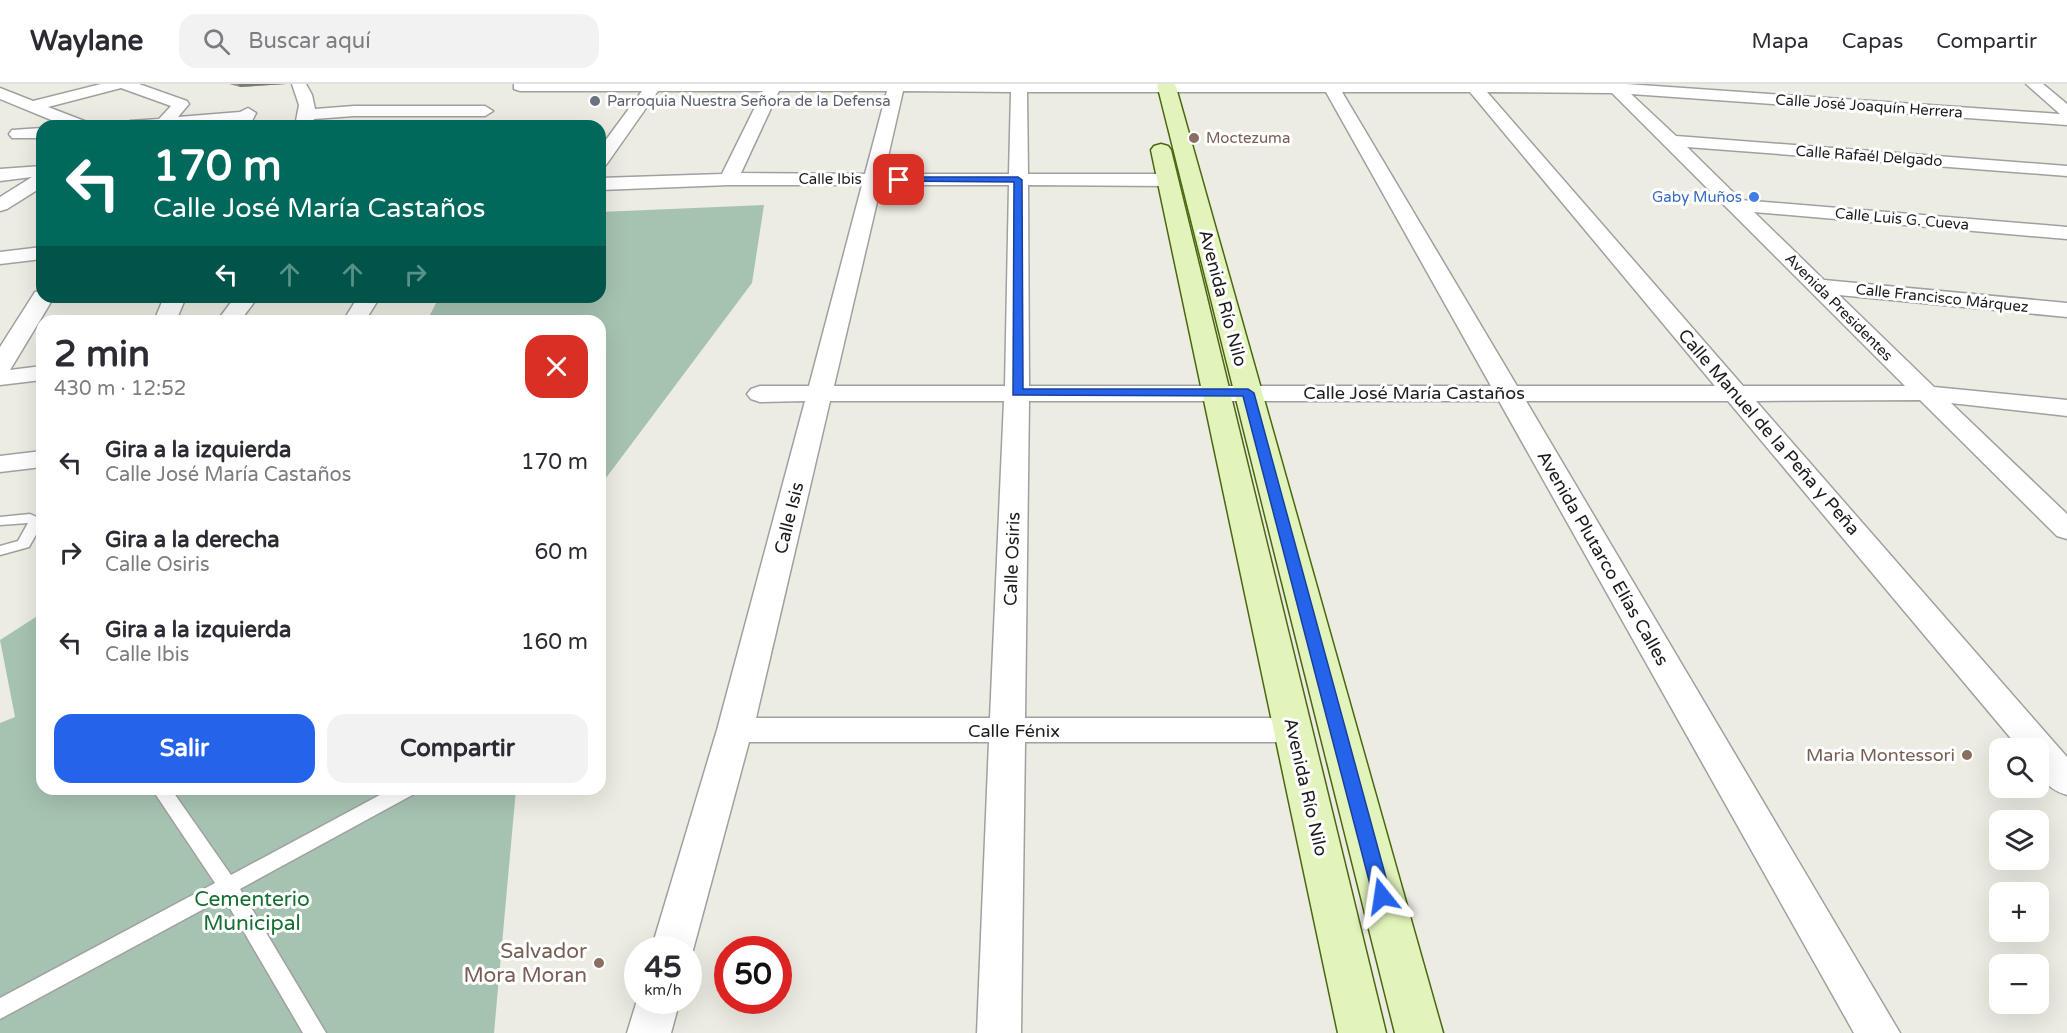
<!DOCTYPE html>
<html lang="es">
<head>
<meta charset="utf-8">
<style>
  body { margin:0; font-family:"Varela Round",sans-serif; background:#f2f2f3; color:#2b2b33; height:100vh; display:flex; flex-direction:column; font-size:22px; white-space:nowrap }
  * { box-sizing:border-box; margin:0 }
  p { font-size:20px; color:#7c7c81 }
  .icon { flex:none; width:33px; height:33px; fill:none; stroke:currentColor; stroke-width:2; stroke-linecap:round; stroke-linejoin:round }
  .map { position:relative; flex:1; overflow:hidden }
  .panel { position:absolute; left:36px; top:231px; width:570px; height:480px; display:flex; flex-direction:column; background:#fff; border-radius:18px; box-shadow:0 6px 24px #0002 }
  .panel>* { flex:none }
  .banner { position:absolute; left:36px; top:36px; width:570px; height:183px; border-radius:18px; box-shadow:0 6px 24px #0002; background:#00695c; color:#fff; overflow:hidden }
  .tools { position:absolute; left:1989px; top:654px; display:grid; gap:12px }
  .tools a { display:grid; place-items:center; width:60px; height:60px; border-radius:12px; background:#fff; box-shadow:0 6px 24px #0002; font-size:30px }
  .speed { position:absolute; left:624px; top:852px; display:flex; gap:12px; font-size:30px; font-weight:700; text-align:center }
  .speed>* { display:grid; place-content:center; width:78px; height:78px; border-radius:50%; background:#fff; box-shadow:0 6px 24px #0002; line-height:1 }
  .speed small { font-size:15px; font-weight:400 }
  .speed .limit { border:9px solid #d22; background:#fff; color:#111 }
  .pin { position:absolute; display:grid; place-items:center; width:51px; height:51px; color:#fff; margin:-26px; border-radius:12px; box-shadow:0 3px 9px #0006 }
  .me { position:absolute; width:66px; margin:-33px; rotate:345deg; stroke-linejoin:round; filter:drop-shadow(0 0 4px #0008) }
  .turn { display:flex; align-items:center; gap:21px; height:126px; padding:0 18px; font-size:27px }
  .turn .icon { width:78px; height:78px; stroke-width:2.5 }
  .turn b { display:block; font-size:42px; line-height:51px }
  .lanes { display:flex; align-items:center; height:57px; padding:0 18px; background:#0003; justify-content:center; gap:30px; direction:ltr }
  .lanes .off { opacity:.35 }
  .round { display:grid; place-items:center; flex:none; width:63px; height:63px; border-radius:18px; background:#f2f2f3 }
  .headline { display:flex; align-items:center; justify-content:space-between; height:102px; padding:0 18px }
  h1 { font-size:36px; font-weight:700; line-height:45px }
  .action { display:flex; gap:12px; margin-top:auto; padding:12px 18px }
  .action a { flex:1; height:69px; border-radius:18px; background:#2563eb; color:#fff; font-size:24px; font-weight:700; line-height:69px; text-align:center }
  .action a+a { background:#f2f2f3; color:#2b2b33 }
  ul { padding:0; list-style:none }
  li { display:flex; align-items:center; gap:18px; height:90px; padding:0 18px }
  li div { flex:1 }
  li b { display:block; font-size:22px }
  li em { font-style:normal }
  header { display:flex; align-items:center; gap:36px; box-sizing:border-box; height:84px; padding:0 30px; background:#fff; border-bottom:2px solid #e1e1e2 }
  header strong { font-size:28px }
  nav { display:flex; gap:33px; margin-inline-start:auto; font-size:21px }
  .search { width:420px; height:54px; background:#f2f2f3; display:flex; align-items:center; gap:15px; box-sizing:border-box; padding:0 21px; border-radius:18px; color:#7c7c81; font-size:22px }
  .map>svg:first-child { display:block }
  .cemetery { fill:#a6c3b1 }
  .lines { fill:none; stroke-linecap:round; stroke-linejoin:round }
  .lane-casing { stroke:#a0a0a0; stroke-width:3 }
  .street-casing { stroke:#a0a0a0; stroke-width:3 }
  .secondary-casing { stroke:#49670f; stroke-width:3 }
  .lane { fill:#fff; fill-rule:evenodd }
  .street { fill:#fff; fill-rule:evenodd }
  .secondary { fill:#e2f3bb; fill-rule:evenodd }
  .wall { fill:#98968f }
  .shaded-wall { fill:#7c7a74 }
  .route { fill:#2563eb; stroke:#184099; stroke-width:1.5 }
  .worship-dot { fill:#6b7280; stroke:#fff; stroke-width:2 }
  .education-dot { fill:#8d6e63; stroke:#fff; stroke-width:2 }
  .shop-dot { fill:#3f7fe0; stroke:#fff; stroke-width:2 }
  .labels { text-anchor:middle; stroke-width:6; stroke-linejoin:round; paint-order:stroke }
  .far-worship-label { font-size:15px; fill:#5b616d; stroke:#fff; text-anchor:start }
  .far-street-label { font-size:15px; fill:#1c1c1c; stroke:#fff }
  .far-education-label { font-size:15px; fill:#785e54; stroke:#fff; text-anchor:start }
  .far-shop-label { font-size:15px; fill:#366cbe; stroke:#fff; text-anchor:end }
  .street-label { font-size:18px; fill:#1c1c1c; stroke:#fff }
  .education-label { font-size:18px; fill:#785e54; stroke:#fff; text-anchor:end }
  .near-park-label { font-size:21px; fill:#166f32; stroke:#fff }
  .near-education-label { font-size:21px; fill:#785e54; stroke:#fff; text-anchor:end }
</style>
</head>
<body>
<header>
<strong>Waylane</strong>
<div class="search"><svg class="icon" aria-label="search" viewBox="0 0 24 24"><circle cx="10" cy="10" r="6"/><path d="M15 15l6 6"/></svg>Buscar aquí</div>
<nav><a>Mapa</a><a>Capas</a><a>Compartir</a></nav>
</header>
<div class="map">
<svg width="2067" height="949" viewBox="0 0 2067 949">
  <rect width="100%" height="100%" fill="#edece3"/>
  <!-- cemetery -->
  <g class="cemetery">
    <path d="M 764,121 L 752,199 L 600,402 L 600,237 L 427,237 L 439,213 L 600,213 L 600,128 Z"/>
    <path d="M 42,529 L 42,705 L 516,705 L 494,949 L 0,949 L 0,639 L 15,633 L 0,556 Z"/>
  </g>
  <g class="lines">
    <defs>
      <g id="lane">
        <path d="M 30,430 L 41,435 L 42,440 L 29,463 L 0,471 L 0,462 L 18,457 L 28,439 L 0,441 L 0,433 Z"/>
        <path d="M 152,705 L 171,705 L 231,791 L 391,705 L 416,705 L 414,710 L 240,805 L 326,949 L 303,949 L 224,814 L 0,935 L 0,914 L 215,799 Z"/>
      </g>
      <g id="street">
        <path d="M 101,0 L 139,0 L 187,17 L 189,20 L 178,33 L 240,28 L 248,24 L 256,29 L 252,37 L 246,38 L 195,42 L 122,42 L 130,37 L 159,35 L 171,22 L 121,4 L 48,23 L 87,38 L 89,42 L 66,42 L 0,15 L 0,4 L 33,17 Z"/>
        <path d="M 292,0 L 306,0 L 312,11 L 315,25 L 354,22 L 485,22 L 493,27 L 485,32 L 354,32 L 314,35 L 311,42 L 295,42 L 299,21 Z"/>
        <path d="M 514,0 L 1626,0 L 2060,30 L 2026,0 L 2043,0 L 2067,20 L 2067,41 L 1631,10 L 1676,52 L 2067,82 L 2067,92 L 1687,63 L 1741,116 L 2067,143 L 2067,155 L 1754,128 L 1824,196 L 2067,219 L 2067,233 L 1839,211 L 1934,303 L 2067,316 L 2067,332 L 1951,319 L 2067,430 L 2067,455 L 2057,452 L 1920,316 L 1756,317 L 2067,673 L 2067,711 C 2041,703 2038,689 2038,664 L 2019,664 L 1728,317 L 1526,317 L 1900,949 L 1854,949 L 1499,317 L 1029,317 L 1025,634 L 1293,634 L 1305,637 L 1311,646 L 1305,655 L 1293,658 L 1025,658 L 1021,949 L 977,949 L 989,658 L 749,658 L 693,866 L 688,875 L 688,866 L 651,866 L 717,646 L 805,317 L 760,318 L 751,315 L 747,310 L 751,305 L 760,302 L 809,302 L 862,101 L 729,101 L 600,106 L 600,94 L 722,90 L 763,7 L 658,7 L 606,81 L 600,82 L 600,64 L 642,7 L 520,7 L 514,5 ZM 779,7 L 887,7 L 865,90 L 741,89 ZM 903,7 L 1011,8 L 1009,90 L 884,90 ZM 1027,8 L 1326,8 L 1491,302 L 1029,302 L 1028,101 L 1168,102 L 1175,100 L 1177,96 L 1175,92 L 1168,90 L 1028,90 ZM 1342,8 L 1470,8 L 1715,302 L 1517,302 ZM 1487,8 L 1612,9 L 1905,302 L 1743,302 ZM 881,101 L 1009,101 L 1005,302 L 834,302 ZM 830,317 L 1004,317 L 990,634 L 756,634 Z"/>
        <path d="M 42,44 L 42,54 L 12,54 L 9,50 L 12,46 Z"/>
        <path d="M 42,82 L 42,103 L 7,125 L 0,127 L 0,113 L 32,93 L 0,97 L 0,85 Z"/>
        <path d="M 42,163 L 42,175 L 0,180 L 0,168 Z"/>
        <path d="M 42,207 L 42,213 L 54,213 L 10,286 L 42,282 L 42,296 L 0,301 L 0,263 L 35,208 Z"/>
        <path d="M 164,213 L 186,213 L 176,237 L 154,237 Z"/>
        <path d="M 235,213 L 258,213 L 240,237 L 217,237 Z"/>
        <path d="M 358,213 L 380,213 L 365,237 L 343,237 Z"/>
        <path d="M 42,367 L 42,383 L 0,388 L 0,372 Z"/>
        <path d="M 638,913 L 638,916 L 680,916 L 671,949 L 627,949 Z"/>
      </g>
      <g id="secondary">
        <path d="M 1157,0 L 1175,0 L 1443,949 L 1395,949 Z"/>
        <path d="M 1161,60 L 1168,62 L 1171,66 L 1386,949 L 1338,949 L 1151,66 L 1154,62 Z"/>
      </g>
    </defs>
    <!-- lane casing -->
    <use href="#lane" class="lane-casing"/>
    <!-- street casing -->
    <use href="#street" class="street-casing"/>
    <!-- secondary casing -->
    <use href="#secondary" class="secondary-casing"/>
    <!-- lane -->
    <use href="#lane" class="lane"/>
    <!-- street -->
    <use href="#street" class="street"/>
    <!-- secondary -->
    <use href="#secondary" class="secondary"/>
  </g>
  <!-- wall -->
  <path class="wall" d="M 229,0 L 286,0 L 240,3 Z"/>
  <!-- shaded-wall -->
  <path class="shaded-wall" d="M 238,0 L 286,0 L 240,3 Z"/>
  <!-- route -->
  <path class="route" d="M 899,93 L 1018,93 L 1022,96 L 1023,305 L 1248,305 L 1254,309 L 1391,812 L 1389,817 L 1382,819 L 1376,817 L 1373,812 L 1243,312 L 1013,311 L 1014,98 L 896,97 L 896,94 Z"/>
  <!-- markers -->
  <circle class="worship-dot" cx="595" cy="17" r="6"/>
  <g class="education-dot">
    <circle cx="1194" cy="54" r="6"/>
    <circle cx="1967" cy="671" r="6"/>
    <circle cx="599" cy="879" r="6"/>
  </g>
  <circle class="shop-dot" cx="1754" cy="113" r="6"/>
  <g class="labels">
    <!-- far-worship labels -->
    <g class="far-worship-label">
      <text x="607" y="22">Parroquia Nuestra Señora de la Defensa</text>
    </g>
    <!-- far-street labels -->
    <g class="far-street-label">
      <text transform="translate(1869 22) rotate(4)" y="5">Calle José Joaquín Herrera</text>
      <text transform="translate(1869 72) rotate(4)" y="5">Calle Rafaél Delgado</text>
      <text x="830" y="100">Calle Ibis</text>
      <text transform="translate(1902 135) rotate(5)" y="5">Calle Luis G. Cueva</text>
      <text transform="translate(1942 214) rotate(6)" y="5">Calle Francisco Márquez</text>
      <text transform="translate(1839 223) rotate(45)" y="5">Avenida Presidentes</text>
    </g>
    <!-- far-education labels -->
    <g class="far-education-label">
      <text x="1206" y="59">Moctezuma</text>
    </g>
    <!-- far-shop labels -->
    <g class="far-shop-label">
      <text x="1742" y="118">Gaby Muños</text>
    </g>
    <!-- street labels -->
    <g class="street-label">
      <text transform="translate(1223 214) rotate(75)" y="6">Avenida Río Nilo</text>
      <text x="1414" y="315">Calle José María Castaños</text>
      <text transform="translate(1769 348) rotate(49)" y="6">Calle Manuel de la Peña y Peña</text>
      <text transform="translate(789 434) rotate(-76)" y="6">Calle Isis</text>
      <text transform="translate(1603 474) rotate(60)" y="6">Avenida Plutarco Elías Calles</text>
      <text transform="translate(1012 475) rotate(-88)" y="6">Calle Osiris</text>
      <text x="1014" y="653">Calle Fénix</text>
      <text transform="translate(1306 703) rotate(77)" y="6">Avenida Río Nilo</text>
    </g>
    <!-- education labels -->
    <g class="education-label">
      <text x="1955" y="677">Maria Montessori</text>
    </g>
    <!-- near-park labels -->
    <g class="near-park-label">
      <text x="252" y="822">Cementerio<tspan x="252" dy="24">Municipal</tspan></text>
    </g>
    <!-- near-education labels -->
    <g class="near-education-label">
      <text x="587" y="874">Salvador<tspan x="587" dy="24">Mora Moran</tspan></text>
    </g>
  </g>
</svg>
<div class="tools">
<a><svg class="icon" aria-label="search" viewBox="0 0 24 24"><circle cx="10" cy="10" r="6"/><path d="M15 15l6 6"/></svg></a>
<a><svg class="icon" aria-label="layers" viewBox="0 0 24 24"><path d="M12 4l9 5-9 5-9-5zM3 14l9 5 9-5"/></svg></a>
<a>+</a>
<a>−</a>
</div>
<div class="speed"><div>45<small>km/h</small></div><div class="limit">50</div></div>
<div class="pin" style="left:899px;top:96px;background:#d93025"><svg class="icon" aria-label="arrive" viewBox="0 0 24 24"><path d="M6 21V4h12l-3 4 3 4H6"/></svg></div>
<svg class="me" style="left:1382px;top:812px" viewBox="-20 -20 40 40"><path d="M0-17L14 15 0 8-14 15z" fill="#2563eb" stroke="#fff" stroke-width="4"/></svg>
<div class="banner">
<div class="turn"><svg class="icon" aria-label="left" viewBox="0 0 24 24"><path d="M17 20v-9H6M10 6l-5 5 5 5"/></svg><div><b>170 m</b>Calle José María Castaños</div></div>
<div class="lanes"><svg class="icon" aria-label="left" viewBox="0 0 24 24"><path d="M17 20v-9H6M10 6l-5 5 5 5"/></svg><svg class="icon off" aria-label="ahead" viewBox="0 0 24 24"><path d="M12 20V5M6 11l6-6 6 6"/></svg><svg class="icon off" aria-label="ahead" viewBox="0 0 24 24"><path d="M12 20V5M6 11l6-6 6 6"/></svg><svg class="icon off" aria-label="right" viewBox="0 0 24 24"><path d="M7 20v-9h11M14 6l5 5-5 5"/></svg></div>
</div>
<section class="panel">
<div class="headline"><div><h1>2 min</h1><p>430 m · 12:52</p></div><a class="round" style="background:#d93025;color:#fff"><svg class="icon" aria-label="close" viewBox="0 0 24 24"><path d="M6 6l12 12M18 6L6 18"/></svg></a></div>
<ul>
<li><svg class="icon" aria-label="left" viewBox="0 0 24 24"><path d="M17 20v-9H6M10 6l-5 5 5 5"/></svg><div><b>Gira a la izquierda</b><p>Calle José María Castaños</p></div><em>170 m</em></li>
<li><svg class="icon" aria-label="right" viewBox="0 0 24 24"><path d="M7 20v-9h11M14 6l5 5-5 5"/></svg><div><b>Gira a la derecha</b><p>Calle Osiris</p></div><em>60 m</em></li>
<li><svg class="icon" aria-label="left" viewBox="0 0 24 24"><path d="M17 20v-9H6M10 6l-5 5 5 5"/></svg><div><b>Gira a la izquierda</b><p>Calle Ibis</p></div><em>160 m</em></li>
</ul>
<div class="action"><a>Salir</a><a>Compartir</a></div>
</section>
</div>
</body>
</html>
